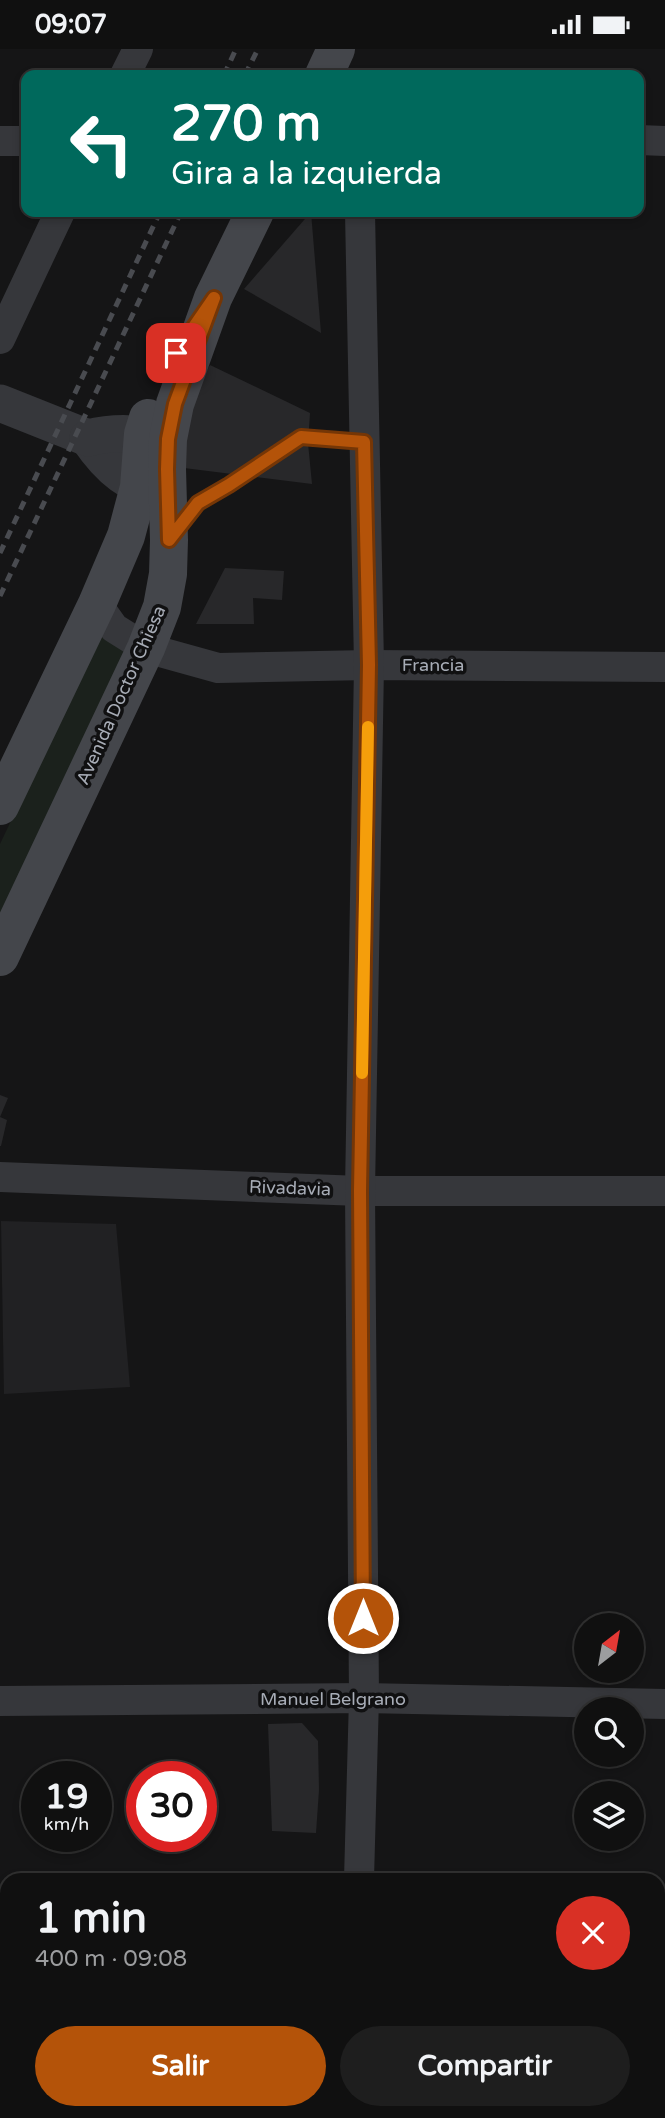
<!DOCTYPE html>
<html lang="es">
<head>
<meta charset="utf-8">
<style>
  body { margin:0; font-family:"Varela Round",sans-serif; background:#1e1e1e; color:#f1f3f6; height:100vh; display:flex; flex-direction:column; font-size:26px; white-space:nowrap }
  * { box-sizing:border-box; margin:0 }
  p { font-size:23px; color:#9c9d9f }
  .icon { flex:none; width:38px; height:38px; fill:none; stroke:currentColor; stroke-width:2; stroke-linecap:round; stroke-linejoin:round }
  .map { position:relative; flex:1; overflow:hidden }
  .sheet { position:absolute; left:0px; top:1824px; width:665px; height:247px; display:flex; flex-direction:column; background:#101010; border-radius:21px 21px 0 0; box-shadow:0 4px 10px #0003,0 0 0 2px #303030 }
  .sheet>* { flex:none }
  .top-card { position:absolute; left:21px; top:21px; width:623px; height:147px; border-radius:14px; box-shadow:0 4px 10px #0003,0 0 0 2px #303030; background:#00695c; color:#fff; overflow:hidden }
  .needle { width:46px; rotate:31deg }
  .buttons { position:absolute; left:574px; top:1564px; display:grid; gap:14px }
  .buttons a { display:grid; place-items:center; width:70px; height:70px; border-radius:50%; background:#101010; box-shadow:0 4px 10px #0003,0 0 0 2px #303030; font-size:35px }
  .speed { position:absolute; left:21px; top:1712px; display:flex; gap:14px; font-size:35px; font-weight:700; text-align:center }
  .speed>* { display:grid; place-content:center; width:91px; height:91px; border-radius:50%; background:#101010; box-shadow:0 4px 10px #0003,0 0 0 2px #303030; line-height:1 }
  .speed small { font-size:18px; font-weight:400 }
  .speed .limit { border:10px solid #d22; background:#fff; color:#111 }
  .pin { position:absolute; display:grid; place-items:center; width:60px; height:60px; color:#fff; margin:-30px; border-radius:14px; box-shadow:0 4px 10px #0006 }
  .me { position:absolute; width:77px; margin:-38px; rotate:0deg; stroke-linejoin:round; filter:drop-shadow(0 0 5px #0008) }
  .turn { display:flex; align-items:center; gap:24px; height:147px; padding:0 35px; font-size:32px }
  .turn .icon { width:91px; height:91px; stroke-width:2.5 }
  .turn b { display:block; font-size:49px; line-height:60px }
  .round { display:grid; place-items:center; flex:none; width:74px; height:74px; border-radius:37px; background:#1e1e1e }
  .headline { display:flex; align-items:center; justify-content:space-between; height:119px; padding:0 35px }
  h1 { font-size:42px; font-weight:700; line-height:52px }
  .button { display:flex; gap:14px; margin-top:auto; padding:14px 35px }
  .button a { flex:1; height:80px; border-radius:42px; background:#b45309; color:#fff; font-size:28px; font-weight:700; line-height:80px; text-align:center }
  .button a+a { background:#1e1e1e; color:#f1f3f6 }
  .status { display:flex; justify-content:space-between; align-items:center; height:49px; padding:0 35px; background:#101010; direction:ltr }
  .status svg { height:19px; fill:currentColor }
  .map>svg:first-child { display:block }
  .built { fill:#212123 }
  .green { fill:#1b211c }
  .building { fill:#28282a }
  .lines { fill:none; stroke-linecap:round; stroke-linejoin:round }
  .service { stroke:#36373b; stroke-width:14 }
  .minor { stroke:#36373b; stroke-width:30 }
  .tertiary { stroke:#36373b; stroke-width:37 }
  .secondary { stroke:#44464b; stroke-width:38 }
  .rail { stroke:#494b50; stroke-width:5; stroke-dasharray:9 7; stroke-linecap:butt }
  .route-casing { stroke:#753606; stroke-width:18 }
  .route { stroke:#b45309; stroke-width:12 }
  .slow { stroke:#f59e0b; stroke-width:12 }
  .labels { text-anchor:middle; stroke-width:7; stroke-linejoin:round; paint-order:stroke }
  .street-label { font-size:18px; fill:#a7acb6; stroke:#101011 }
</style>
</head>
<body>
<div class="status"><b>09:07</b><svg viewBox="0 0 49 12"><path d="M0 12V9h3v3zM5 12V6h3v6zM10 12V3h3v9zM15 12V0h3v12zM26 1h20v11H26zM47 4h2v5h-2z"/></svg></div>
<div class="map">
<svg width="665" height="2069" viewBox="0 0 665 2069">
  <rect width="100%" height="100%" fill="#151516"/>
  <!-- built -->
  <path class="built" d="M 1,1172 L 116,1175 L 130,1338 L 4,1345 Z"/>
  <!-- green -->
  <path class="green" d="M 102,580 L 125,602 L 0,889 L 0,795 Z"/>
  <!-- building -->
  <g class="building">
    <path d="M 311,163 L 321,284 L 244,240 Z"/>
    <path d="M 210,316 L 310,364 L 308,394 L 312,435 L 184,419 L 187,355 Z"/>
    <path d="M 225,519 L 284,522 L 282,551 L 253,549 L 254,575 L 196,575 Z"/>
    <path d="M 0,1046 L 8,1049 L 0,1068 L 7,1071 L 1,1097 L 0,1097 Z"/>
    <path d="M 302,1674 L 318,1692 L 319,1741 L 316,1784 L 272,1782 L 268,1675 Z"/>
  </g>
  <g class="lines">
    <!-- service -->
    <path class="service" d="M 178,480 L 198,454 L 229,436 L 301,388 L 364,393"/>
    <!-- minor -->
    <g class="minor">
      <path d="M 125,26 L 138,0"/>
      <path d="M 639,91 L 665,92"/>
      <path d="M 0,92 L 26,92"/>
      <path d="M 0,290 L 60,163"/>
      <path d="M 97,555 L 114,579 L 146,599 L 218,619 L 369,616 L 665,618"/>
      <path d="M 0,1128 L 360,1142 L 665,1142"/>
      <path d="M 0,1652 L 364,1649 L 665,1655"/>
      <path d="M 359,1830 L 364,1649 L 360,1142 L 369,616 L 360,163"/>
      <path d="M 352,2069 L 352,2063"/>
    </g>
    <!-- tertiary -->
    <g class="tertiary">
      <path d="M 0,354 L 88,389"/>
      <path d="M 88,389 C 111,423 128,434 166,447"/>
      <path d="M 88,389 C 116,382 140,384 168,390"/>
    </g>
    <!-- secondary -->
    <g class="secondary">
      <path d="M 324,26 L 336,0"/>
      <path d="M 0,757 L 97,555 L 126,487 L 139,438 L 143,385 L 148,369"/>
      <path d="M 0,908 L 146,599 L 162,558 L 168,525 L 169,491 L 167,420 L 168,390 L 175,355 L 213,249 L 255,163"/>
    </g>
    <!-- rail -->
    <g class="rail">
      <path d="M 224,26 L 236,0"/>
      <path d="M 245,26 L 258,0"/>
      <path d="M 0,504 L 160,163"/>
      <path d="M 0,547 L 181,163"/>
    </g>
  </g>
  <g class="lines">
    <defs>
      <path id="route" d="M 176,304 L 214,249 L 175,355 L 168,390 L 167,420 L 169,491 L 198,454 L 229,436 L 301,388 L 364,393 L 369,616 L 360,1142 L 363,1569"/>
    </defs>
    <!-- route casing -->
    <use href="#route" class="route-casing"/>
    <!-- route -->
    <use href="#route" class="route"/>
    <!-- slow -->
    <path class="slow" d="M 362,1024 L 368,678"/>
  </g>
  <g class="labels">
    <!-- street labels -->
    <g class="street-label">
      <text x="433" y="622">Francia</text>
      <text transform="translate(121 646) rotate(-66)" y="6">Avenida Doctor Chiesa</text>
      <text transform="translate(290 1139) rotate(2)" y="6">Rivadavia</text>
      <text x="333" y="1656">Manuel Belgrano</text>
    </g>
  </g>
</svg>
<div class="buttons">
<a><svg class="needle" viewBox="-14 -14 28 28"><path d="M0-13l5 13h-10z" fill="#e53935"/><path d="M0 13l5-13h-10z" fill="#9c9d9f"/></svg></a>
<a><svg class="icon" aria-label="search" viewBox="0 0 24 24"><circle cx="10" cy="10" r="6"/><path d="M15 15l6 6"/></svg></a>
<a><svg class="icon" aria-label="layers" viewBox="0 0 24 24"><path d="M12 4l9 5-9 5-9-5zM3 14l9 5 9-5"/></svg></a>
</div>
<div class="speed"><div>19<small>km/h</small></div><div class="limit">30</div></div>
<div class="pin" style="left:176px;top:304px;background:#d93025"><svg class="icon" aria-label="arrive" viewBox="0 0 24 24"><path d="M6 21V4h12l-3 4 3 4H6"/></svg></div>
<svg class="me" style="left:363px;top:1569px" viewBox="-20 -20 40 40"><circle r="17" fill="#b45309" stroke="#fff" stroke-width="3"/><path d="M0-11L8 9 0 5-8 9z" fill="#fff"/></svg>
<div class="top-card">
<div class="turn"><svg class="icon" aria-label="left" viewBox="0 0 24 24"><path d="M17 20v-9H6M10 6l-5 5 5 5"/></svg><div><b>270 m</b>Gira a la izquierda</div></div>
</div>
<section class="sheet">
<div class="headline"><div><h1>1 min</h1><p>400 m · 09:08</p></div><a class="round" style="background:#d93025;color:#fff"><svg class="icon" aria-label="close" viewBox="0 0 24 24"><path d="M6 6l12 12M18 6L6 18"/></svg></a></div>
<div class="button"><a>Salir</a><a>Compartir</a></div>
</section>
</div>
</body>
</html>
